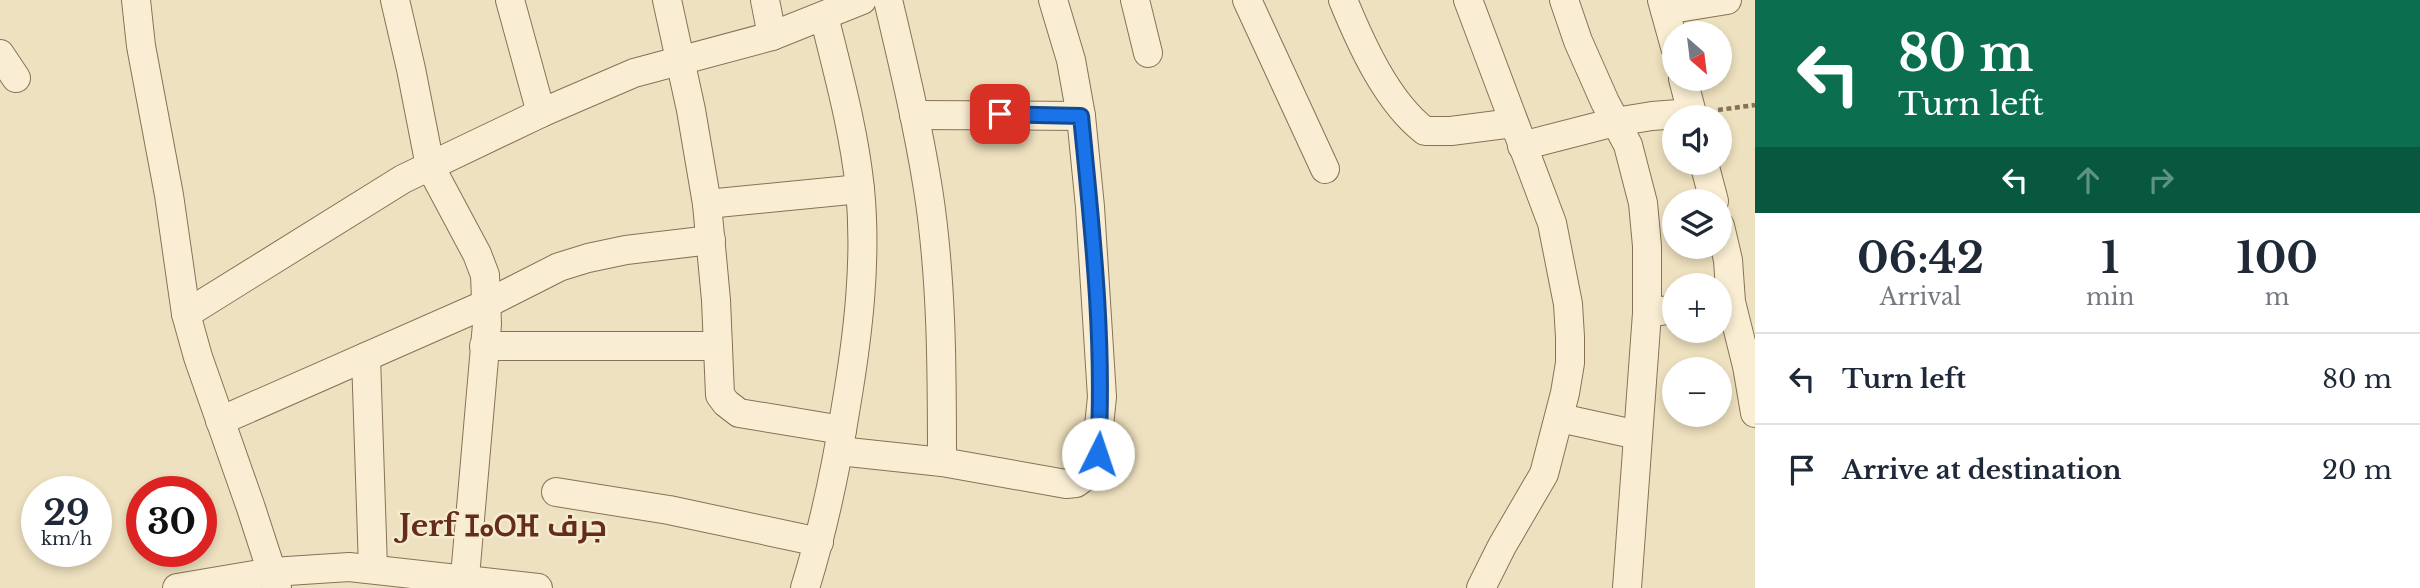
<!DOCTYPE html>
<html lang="en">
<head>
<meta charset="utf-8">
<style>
  body { margin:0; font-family:"Libre Baskerville",Cairo,"Noto Sans Tifinagh",serif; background:#f6f6f7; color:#1f2937; height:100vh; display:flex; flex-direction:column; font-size:26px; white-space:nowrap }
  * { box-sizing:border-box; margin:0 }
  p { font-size:23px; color:#747a83 }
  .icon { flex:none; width:38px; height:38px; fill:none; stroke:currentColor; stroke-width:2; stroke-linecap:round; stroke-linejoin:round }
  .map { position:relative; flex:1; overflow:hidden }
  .details { display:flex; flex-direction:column; background:#fff; width:665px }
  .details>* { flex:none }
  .banner { background:#0b6e4f; color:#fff; overflow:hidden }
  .needle { width:46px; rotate:152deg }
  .buttons { position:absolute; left:1662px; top:21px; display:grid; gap:14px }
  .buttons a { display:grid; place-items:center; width:70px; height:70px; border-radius:50%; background:#fff; box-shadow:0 4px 10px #0003; font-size:35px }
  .speed { position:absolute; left:21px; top:476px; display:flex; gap:14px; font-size:35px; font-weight:700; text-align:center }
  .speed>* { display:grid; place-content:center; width:91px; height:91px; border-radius:50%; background:#fff; box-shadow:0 4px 10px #0003; line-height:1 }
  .speed small { font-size:18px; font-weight:400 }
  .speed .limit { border:10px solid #d22; background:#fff; color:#111 }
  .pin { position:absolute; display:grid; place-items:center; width:60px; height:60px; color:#fff; margin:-30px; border-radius:14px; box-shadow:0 4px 10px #0006 }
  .me { position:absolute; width:77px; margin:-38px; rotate:4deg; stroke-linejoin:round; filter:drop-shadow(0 0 5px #0008) }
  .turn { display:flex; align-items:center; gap:24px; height:147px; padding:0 28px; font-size:32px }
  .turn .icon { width:91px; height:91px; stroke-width:2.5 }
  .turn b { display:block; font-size:49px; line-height:60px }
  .lanes { display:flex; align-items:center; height:66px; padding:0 28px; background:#0003; justify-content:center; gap:35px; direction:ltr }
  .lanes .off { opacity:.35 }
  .eta { display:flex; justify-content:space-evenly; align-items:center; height:119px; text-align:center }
  .eta b { font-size:42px; font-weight:800; line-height:49px }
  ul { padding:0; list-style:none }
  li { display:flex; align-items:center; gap:21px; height:91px; padding:0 28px; border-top:2px solid #e0e1e3 }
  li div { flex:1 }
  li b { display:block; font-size:26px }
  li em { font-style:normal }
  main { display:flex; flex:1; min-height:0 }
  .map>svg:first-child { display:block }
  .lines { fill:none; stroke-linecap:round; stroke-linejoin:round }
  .minor-casing { stroke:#877258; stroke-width:30 }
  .path { stroke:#877258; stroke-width:4.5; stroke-dasharray:5 3.5; stroke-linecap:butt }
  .minor { stroke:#f9eed3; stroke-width:28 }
  .route-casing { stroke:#114b97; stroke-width:18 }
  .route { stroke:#1a73e8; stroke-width:12 }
  .labels { text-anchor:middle; stroke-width:5; stroke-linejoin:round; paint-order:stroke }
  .district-label { font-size:30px; font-weight:bold; fill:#632c1b; stroke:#f5ebcf }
</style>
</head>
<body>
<main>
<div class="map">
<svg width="1755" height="588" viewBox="0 0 1755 588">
  <rect width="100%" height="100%" fill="#eee1bf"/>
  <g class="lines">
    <defs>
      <g id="minor">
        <path d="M 136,0 L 141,46 L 169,195 L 186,314 L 198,357 L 251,508 L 277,588"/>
        <path d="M 395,0 L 411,69 L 430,166 L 477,254 L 485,275 L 487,324 L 464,588"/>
        <path d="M 510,0 L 541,113"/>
        <path d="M 667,0 L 691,110 L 707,204 L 716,300 L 720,395 L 726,403 L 739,413 L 842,430"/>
        <path d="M 765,0 L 772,36"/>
        <path d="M 888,0 C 903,63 918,126 928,189 C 942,279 942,371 942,462"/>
        <path d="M 1135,0 L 1148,53"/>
        <path d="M 1247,0 L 1325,169"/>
        <path d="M 1343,0 C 1361,44 1387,102 1425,131 L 1451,131 L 1513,123"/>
        <path d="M 1468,0 L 1552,223 L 1568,304 L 1570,337 L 1570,363 L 1565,393 L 1544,474 L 1502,546 L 1481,588"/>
        <path d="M 1564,0 L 1578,41 L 1605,102 L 1628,145 L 1643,203 L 1647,246 L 1647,313 L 1627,588"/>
        <path d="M 1662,0 L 1675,47"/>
        <path d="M 1665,10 L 1727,0"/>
        <path d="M 0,54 L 16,78"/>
        <path d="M 1683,79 L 1693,117"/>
        <path d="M 914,115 L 1081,116"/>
        <path d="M 1522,146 L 1615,122 L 1652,116 L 1692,113"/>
        <path d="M 1704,163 L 1714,201"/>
        <path d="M 707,204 L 860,189"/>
        <path d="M 1720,226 L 1728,260 L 1731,302 L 1747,366 L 1755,413"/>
        <path d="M 1647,313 L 1675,309"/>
        <path d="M 186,314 L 403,179 L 541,113 L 634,73 L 772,36 L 862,0"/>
        <path d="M 484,346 L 718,346"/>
        <path d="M 366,357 L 373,568"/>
        <path d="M 1560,418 L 1638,435"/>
        <path d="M 220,421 L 486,304 L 559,267 L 588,258 L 626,250 L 711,240"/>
        <path d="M 839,451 L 942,462 L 1066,484 L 1076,483 L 1087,475 L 1095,464 L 1102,397 L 1090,207 L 1081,116 L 1071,60 L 1053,0"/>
        <path d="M 556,492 L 669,510 L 819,542"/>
        <path d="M 177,588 L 272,572 L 349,567 L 538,588"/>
        <path d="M 805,588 C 824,527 836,469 846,406 C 858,335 867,261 860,189 C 854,130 838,73 824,16"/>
      </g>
    </defs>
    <!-- minor casing -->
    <use href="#minor" class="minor-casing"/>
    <!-- path -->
    <path class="path" d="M 1718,110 L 1755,105"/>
    <!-- minor -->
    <use href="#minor" class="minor"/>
  </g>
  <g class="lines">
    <defs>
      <path id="route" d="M 1000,114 L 1081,116 C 1092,228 1105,342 1098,454"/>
    </defs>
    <!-- route casing -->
    <use href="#route" class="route-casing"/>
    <!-- route -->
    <use href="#route" class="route"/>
  </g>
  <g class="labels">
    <!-- district labels -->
    <g class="district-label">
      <text x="503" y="536">Jerf ⵊⴰⵔⴼ جرف</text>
    </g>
  </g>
</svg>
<div class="buttons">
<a><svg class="needle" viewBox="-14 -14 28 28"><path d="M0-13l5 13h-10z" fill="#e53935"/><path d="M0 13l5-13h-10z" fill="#747a83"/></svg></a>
<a><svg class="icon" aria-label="sound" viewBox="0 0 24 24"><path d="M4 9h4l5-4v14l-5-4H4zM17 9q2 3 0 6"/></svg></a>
<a><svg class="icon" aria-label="layers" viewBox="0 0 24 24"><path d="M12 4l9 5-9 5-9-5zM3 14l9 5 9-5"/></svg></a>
<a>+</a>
<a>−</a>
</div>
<div class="speed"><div>29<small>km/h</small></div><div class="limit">30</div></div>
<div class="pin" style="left:1000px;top:114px;background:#d93025"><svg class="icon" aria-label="arrive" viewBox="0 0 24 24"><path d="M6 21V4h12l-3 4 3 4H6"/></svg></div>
<svg class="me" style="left:1098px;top:454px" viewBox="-20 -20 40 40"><circle r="19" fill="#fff"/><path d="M0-13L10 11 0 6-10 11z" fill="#1a73e8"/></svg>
</div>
<section class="details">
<div class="banner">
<div class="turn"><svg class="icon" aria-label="left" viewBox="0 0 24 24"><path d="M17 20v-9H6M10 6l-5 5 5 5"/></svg><div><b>80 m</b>Turn left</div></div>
<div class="lanes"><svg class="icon" aria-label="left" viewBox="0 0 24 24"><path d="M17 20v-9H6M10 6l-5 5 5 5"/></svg><svg class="icon off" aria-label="ahead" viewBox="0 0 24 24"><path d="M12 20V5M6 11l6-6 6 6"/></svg><svg class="icon off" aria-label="right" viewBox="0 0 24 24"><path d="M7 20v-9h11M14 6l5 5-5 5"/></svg></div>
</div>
<div class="eta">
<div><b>06:42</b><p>Arrival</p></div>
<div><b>1</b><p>min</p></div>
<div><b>100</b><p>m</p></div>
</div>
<ul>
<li><svg class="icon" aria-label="left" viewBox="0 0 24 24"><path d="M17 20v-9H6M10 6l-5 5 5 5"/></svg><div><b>Turn left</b></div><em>80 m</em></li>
<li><svg class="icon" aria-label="arrive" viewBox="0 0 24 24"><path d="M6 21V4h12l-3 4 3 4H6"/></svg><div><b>Arrive at destination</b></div><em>20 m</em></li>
</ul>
</section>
</main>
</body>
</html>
